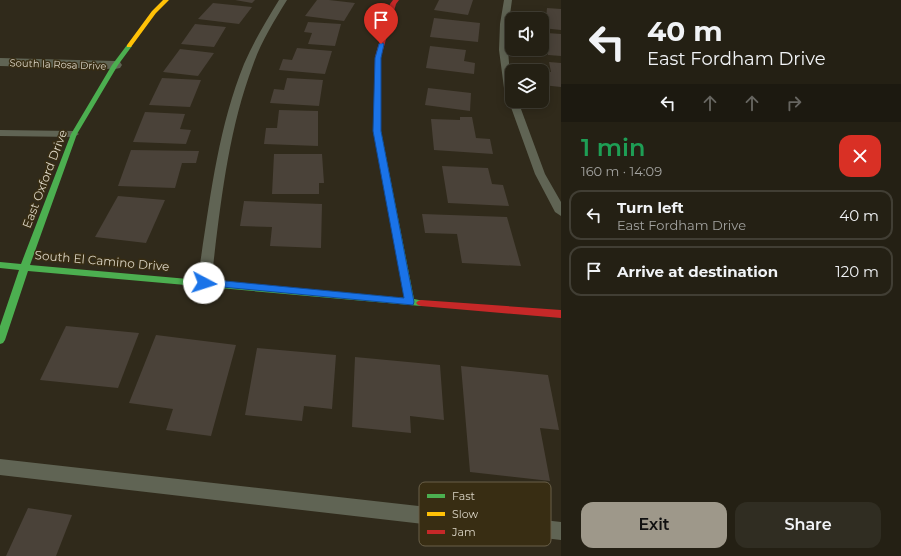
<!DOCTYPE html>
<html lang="en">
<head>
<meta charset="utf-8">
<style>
  body { margin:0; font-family:Montserrat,sans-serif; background:#302d22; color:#f1f3f6; height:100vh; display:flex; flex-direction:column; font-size:15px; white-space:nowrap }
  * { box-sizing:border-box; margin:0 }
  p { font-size:13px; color:#a3a3a0 }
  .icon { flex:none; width:22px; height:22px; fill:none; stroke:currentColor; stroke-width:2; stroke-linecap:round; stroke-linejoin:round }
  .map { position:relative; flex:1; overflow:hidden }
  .sheet { display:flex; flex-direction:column; background:#242014; width:340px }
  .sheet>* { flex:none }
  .guide { background:#242014; color:#f1f3f6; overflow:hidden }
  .buttons { position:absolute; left:505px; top:12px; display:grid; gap:8px }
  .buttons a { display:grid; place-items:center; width:44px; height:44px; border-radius:8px; background:#242014; box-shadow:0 2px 10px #0003,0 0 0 1px #413e34; font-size:20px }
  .pin { position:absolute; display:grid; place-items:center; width:34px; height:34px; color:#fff; margin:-41px -17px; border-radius:50% 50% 50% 0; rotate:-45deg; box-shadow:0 0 4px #0007 }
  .pin .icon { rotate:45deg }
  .me { position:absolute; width:44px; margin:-22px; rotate:95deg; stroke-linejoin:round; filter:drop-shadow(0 0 3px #0008) }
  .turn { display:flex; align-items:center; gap:14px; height:84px; padding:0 20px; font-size:18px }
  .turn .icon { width:52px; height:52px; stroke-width:2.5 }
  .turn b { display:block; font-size:28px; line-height:34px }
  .lanes { display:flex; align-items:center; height:38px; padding:0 20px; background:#0003; justify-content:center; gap:20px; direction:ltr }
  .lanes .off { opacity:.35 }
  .round { display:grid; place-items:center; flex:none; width:42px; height:42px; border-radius:12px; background:#302d22 }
  .overview { display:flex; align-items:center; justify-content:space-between; height:68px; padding:0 20px }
  h1 { font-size:24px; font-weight:600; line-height:30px; color:#1e9e55 }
  .primary-button { display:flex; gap:8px; margin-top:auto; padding:8px 20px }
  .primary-button a { flex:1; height:46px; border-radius:12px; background:#9e988a; color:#111; font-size:16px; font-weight:600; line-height:46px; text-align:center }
  .primary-button a+a { background:#302d22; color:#f1f3f6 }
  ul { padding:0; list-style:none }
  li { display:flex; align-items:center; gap:12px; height:50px; margin:0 8px 6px; padding:0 12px; border:2px solid #413e34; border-radius:12px }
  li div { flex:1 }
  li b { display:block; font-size:15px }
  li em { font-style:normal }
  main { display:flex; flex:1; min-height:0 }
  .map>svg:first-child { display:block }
  .building { fill:#4a4239 }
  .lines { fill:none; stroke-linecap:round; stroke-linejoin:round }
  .lane { fill:#606454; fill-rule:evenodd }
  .street { fill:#606454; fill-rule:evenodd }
  .fast { fill:#4caf50; fill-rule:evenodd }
  .slow { fill:#ffc107; fill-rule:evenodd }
  .jam { fill:#c62828; fill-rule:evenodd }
  .route { fill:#1a73e8; stroke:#114b97 }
  .labels { text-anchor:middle; stroke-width:3; stroke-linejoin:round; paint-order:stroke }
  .far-street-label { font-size:10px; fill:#dad4c5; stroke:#382d13 }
  .street-label { font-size:12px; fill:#dad4c5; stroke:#382d13 }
  .key { fill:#382d13; stroke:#695f48; stroke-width:1 }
  .key-label { font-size:11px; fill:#dad4c5 }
</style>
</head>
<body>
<main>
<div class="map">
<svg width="561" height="556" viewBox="0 0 561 556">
  <rect width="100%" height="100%" fill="#302a1b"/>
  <!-- building -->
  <g class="building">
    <path d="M 235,0 L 255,0 L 252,3 Z"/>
    <path d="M 317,0 L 329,0 L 355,3 L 344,21 L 305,16 Z"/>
    <path d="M 439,0 L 473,0 L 468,15 L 434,10 Z"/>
    <path d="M 213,3 L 252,7 L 239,24 L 198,19 Z"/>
    <path d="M 547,8 L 561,9 L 561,30 L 542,28 L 542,19 L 546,19 Z"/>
    <path d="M 434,18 L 480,23 L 478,42 L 430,37 Z"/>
    <path d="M 308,22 L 341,24 L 335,46 L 308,44 L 312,33 L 304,32 Z"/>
    <path d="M 195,24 L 226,27 L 214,47 L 181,44 Z"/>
    <path d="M 547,33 L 561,34 L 561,56 L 548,55 Z"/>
    <path d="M 430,46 L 466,50 L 464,61 L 475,63 L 474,74 L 426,68 Z"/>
    <path d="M 297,48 L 332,51 L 325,74 L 279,70 L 283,59 L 292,60 Z"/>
    <path d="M 180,49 L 214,53 L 198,76 L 163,72 Z"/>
    <path d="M 549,62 L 561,63 L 561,87 L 542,85 L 542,71 L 551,72 Z"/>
    <path d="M 162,78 L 201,80 L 190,107 L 149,105 Z"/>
    <path d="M 287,78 L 323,80 L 319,106 L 270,103 L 274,89 L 284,90 Z"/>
    <path d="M 428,88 L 471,93 L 470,111 L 425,105 Z"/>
    <path d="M 279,110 L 318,111 L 318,146 L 264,144 L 266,128 L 277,128 Z"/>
    <path d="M 145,112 L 185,114 L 180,129 L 191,130 L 186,144 L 133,142 Z"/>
    <path d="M 460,117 L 472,117 L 476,138 L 490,139 L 493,154 L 434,150 L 431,119 L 460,120 Z"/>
    <path d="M 131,150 L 199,151 L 196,163 L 182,163 L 175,188 L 118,186 Z"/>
    <path d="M 274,154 L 322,154 L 324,183 L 319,183 L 319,194 L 272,194 Z"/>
    <path d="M 442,166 L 488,168 L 492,184 L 503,185 L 509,206 L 448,203 Z"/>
    <path d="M 118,196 L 165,200 L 146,243 L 95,237 Z"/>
    <path d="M 244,201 L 322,204 L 321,248 L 270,246 L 272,227 L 240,226 Z"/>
    <path d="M 422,214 L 507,217 L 521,266 L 462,263 L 457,234 L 425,233 Z"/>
    <path d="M 66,326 L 139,333 L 118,388 L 40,380 Z"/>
    <path d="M 156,335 L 236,345 L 211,436 L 166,430 L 173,409 L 129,403 Z"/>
    <path d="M 257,348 L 336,355 L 332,409 L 304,406 L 302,421 L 245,415 Z"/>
    <path d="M 355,357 L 440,365 L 444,420 L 410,416 L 411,433 L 352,427 Z"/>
    <path d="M 461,366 L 548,375 L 559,430 L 540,428 L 550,481 L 470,472 Z"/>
    <path d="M 28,508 L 72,515 L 56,556 L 6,556 Z"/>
  </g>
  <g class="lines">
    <!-- lane -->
    <g class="lane">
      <path d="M 279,0 L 287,0 C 274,21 261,42 253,65 C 227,134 220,210 211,283 L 209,286 L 199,286 L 197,283 C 209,210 216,133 244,64 C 254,41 266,21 279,0 Z"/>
      <path d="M 504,0 L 512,0 L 507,37 L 512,101 L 518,101 L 545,174 L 561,202 L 561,216 L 555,212 L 535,174 L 504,88 L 499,50 L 500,24 Z"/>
      <path d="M 0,130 L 74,131 L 79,134 L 74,137 L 0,136 Z"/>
      <path d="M 0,459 L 561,522 L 561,540 L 0,475 Z"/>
    </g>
    <!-- street -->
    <path class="street" d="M 0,58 L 115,61 L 120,62 L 122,65 L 120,68 L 115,69 L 0,66 Z"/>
    <!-- fast -->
    <path class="fast" d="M 127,45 L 132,46 L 118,65 L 77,134 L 30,265 L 405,298 L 374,126 L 377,124 L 380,126 L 414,299 L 424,301 L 426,303 L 424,305 L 421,306 L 28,271 L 5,340 L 3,343 L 0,344 L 0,326 L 19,270 L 0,268 L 0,262 L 21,264 L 71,134 L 112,65 Z"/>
    <!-- slow -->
    <path class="slow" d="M 163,0 L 169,0 L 156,13 L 131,47 L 127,47 L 127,45 L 152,11 Z"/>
    <!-- jam -->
    <g class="jam">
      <path d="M 393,0 L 399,0 L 396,4 L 381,57 L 380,126 L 377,128 L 374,126 L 375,57 L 390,4 Z"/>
      <path d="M 421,300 L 561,310 L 561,318 L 421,306 L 418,305 L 416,303 L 418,301 Z"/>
    </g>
  </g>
  <!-- route -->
  <path class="route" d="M 381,42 L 384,44 L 381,58 L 381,131 L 414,302 L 413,305 L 201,285 L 200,283 L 204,279 L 404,298 L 373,131 L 375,58 L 379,44 Z"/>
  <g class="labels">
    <!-- far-street labels -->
    <g class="far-street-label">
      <text transform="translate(58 64) rotate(2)" y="4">South la Rosa Drive</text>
    </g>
    <!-- street labels -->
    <g class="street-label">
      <text transform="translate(45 179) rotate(-69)" y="4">East Oxford Drive</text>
      <text transform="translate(102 261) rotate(5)" y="4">South El Camino Drive</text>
    </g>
  </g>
  <!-- legend -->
  <rect x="419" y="482" width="132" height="64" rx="6" class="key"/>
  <rect x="427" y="494" width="18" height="4" fill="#4caf50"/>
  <rect x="427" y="512" width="18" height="4" fill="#ffc107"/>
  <rect x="427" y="530" width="18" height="4" fill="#c62828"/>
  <g class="key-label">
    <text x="452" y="500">Fast</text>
    <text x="452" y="518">Slow</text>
    <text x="452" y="536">Jam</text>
  </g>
</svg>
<div class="buttons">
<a><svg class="icon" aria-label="sound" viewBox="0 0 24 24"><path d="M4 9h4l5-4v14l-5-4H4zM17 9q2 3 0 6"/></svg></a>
<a><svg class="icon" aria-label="layers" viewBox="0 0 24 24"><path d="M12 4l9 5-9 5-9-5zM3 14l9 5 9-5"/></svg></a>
</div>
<div class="pin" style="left:381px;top:44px;background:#d93025"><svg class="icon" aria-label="arrive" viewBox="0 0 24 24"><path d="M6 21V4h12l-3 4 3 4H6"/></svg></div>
<svg class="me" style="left:204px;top:283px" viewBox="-20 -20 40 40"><circle r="19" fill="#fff"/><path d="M0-13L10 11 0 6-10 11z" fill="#1a73e8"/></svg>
</div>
<section class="sheet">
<div class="guide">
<div class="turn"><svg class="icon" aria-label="left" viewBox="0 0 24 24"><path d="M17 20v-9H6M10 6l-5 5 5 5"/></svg><div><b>40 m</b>East Fordham Drive</div></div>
<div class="lanes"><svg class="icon" aria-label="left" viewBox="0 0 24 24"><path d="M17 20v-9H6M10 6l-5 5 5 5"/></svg><svg class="icon off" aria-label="ahead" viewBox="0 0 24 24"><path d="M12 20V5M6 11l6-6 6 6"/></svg><svg class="icon off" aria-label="ahead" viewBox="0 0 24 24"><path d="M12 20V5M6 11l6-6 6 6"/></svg><svg class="icon off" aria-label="right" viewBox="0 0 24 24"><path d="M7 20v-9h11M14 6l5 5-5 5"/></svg></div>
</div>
<div class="overview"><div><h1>1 min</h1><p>160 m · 14:09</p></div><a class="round" style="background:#d93025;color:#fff"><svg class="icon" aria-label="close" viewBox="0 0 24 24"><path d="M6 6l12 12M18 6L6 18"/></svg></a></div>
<ul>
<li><svg class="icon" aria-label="left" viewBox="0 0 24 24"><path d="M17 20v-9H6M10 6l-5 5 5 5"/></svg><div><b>Turn left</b><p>East Fordham Drive</p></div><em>40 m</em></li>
<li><svg class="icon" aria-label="arrive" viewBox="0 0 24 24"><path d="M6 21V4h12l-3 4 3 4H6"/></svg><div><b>Arrive at destination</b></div><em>120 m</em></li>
</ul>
<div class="primary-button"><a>Exit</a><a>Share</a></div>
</section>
</main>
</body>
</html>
